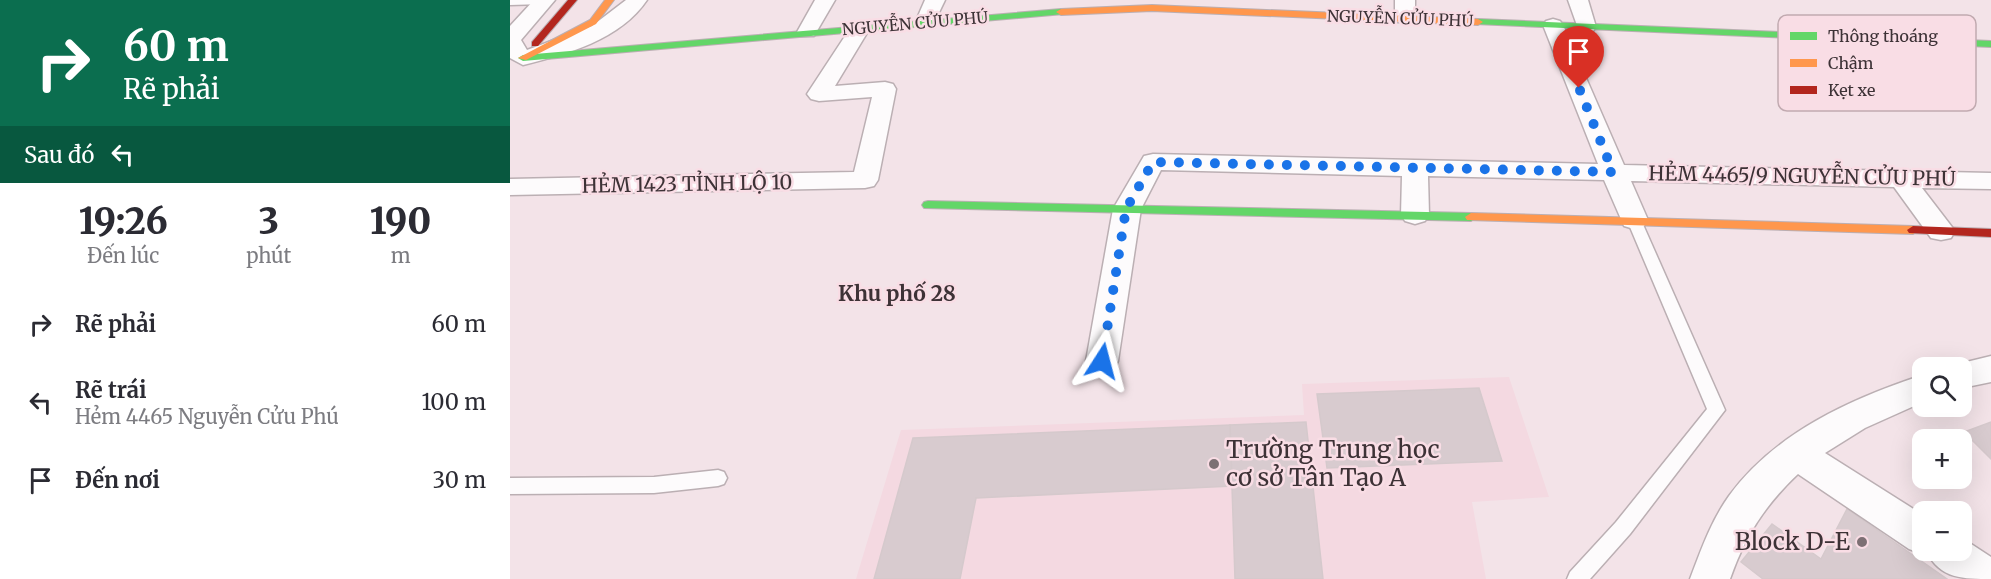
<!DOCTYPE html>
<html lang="vi">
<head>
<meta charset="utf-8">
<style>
  body { margin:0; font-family:Merriweather,serif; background:#f2f2f3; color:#2b2b33; height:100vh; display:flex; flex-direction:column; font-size:22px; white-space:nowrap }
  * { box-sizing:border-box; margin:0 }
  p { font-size:20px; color:#7c7c81 }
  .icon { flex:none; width:33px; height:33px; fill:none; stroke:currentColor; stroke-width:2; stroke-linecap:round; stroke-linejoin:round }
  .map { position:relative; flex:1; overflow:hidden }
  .panel { display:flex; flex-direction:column; background:#fff; width:510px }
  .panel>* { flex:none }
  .hud { background:#0b6e4f; color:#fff; overflow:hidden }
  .controls { position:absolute; left:1402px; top:357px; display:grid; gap:12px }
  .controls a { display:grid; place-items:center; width:60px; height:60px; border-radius:12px; background:#fff; box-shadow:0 6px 24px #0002; font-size:30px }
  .pin { position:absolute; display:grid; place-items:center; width:51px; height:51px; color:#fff; margin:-62px -26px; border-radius:50% 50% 50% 0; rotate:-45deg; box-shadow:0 0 6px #0007 }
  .pin .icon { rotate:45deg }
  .me { position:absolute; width:66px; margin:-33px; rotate:9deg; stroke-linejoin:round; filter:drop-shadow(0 0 4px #0008) }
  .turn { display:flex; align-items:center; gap:21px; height:126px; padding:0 24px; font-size:27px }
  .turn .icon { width:78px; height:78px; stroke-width:2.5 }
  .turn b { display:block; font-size:42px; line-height:51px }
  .then { display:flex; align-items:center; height:57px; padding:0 24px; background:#0003; gap:12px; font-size:22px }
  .eta { display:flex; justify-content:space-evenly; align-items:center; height:102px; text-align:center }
  .eta b { font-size:36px; font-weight:800; line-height:42px }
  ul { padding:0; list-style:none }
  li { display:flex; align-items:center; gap:18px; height:78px; padding:0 24px }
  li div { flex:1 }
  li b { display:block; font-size:22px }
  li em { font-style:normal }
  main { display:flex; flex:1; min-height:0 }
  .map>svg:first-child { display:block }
  .built { fill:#f4d9e1 }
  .building { fill:#d8cbcf; stroke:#d5c9cc; stroke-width:1.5 }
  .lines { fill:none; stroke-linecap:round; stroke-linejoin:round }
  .lane-casing { stroke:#bbafb3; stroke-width:3 }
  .street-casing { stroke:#bbafb3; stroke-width:3 }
  .fast-casing { stroke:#bbafb3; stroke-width:2 }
  .slow-casing { stroke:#bbafb3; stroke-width:2 }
  .jam-casing { stroke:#bbafb3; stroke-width:2 }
  .lane { fill:#fdfbfc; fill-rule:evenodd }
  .street { fill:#fdfbfc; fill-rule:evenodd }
  .fast { fill:#63d668; fill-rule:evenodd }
  .slow { fill:#ff974d; fill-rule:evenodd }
  .jam { fill:#b3261e; fill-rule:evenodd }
  .route { stroke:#1a73e8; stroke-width:10; stroke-dasharray:0 18 }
  .poi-dot { fill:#7d7074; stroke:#f9dde5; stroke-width:2 }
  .labels { text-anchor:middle; stroke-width:5; stroke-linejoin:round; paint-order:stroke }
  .far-street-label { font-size:16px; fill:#3d3236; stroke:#f9dde5 }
  .street-label { font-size:20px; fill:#3d3236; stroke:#f9dde5 }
  .neighbourhood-label { font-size:21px; font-weight:bold; fill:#3d3236; stroke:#f9dde5 }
  .near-poi-label { font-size:24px; fill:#3d3236; stroke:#f9dde5; text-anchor:start }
  .key { fill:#f9dde5; stroke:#c1aab0; stroke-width:1.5 }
  .key-label { font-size:16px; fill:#3d3236 }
</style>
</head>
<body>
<main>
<section class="panel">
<div class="hud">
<div class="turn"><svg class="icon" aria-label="right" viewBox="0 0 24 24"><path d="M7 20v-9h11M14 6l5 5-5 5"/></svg><div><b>60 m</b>Rẽ phải</div></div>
<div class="then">Sau đó<svg class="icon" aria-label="left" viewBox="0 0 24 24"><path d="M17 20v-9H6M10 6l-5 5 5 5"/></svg></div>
</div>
<div class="eta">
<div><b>19:26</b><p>Đến lúc</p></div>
<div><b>3</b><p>phút</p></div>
<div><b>190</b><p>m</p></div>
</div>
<ul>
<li><svg class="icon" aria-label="right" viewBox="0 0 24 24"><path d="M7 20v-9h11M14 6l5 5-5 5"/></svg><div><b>Rẽ phải</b></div><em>60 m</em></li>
<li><svg class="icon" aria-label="left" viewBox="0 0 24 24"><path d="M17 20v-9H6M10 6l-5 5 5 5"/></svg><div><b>Rẽ trái</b><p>Hẻm 4465 Nguyễn Cửu Phú</p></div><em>100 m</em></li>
<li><svg class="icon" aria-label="arrive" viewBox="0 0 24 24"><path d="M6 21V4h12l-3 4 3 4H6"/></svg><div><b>Đến nơi</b></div><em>30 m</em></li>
</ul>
</section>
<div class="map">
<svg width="1481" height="579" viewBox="0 0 1481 579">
  <rect width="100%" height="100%" fill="#f3e3e8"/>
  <!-- built -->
  <path class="built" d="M 999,377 L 1039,497 L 962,502 L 976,579 L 346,579 L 391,430 L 794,415 L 792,384 Z"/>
  <!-- building -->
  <g class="building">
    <path d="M 969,388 L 992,461 L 817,468 L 807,394 Z"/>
    <path d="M 796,422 L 813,579 L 725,579 L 720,425 Z"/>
    <path d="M 1481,422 L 1481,459 L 1454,432 Z"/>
    <path d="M 720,425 L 722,486 L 466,498 L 450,579 L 364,579 L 403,438 Z"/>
    <path d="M 1337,509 L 1437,579 L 1253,579 L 1231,562 L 1262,524 L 1311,559 Z"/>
  </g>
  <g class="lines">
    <defs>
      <g id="lane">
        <path d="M 0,0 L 38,0 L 39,1 L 34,4 L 0,5 Z"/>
        <path d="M 1124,215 L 1131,220 L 1215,410 L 1120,534 L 1080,579 L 1057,579 L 1060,572 L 1106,522 L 1197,409 L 1117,220 Z"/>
        <path d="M 208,470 L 214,472 L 217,478 L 214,484 L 208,486 L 144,493 L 0,494 L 0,478 L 144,477 Z"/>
      </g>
      <g id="street">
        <path d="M 24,0 L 45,0 L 11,40 L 17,50 L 82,26 L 116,0 L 137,0 C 110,40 57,54 13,65 L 0,58 L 0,26 Z"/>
        <path d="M 305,0 L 325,0 L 304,36 L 290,36 L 287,32 Z"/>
        <path d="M 415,0 L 435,0 L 422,27 L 408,27 L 405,23 Z"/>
        <path d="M 885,0 L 905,0 L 905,18 L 902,22 L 888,22 L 885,18 Z"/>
        <path d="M 1058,0 L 1078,0 L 1086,27 L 1083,31 L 1069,31 Z"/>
        <path d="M 1043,19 L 1050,21 L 1053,25 L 1114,165 L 1481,173 L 1481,189 L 1412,188 L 1445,231 L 1441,238 L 1431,240 L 1421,238 L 1384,187 L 1121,181 L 1138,220 L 1134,226 L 1124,229 L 1114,226 L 1094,180 L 918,176 L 919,215 L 915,221 L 905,224 L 895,221 L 891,215 L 892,176 L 651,170 L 631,209 L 608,361 L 603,370 L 592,374 L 581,370 L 576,361 L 603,209 L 634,156 L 643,154 L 1088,164 L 1033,25 L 1036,21 Z"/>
        <path d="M 350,22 L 357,24 L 360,28 L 325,86 L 375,82 L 383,84 L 386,89 L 368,180 L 364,186 L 355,188 L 0,195 L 0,179 L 344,172 L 362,97 L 309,101 L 301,99 L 297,94 L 343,24 Z"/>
        <path d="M 1481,356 L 1481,382 L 1452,388 L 1452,368 L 1440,366 Z"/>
        <path d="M 1413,375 L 1413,402 L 1355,428 L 1315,453 L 1413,515 L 1413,550 L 1452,550 L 1452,538 L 1481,557 L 1481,579 C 1454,579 1430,579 1417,552 L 1413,554 L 1399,549 L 1288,474 C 1255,505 1235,536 1220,579 L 1180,579 C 1191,550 1201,521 1219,496 C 1265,433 1340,399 1413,375 Z"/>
      </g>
      <g id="fast">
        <path d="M 551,9 L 556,12 L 554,14 L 13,61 L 8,58 L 13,55 Z"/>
        <path d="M 968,19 L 1481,41 L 1481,47 L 965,24 L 963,22 Z"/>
        <path d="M 418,201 L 961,213 L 967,217 L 961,221 L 414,208 L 412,205 L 414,202 Z"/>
      </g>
      <g id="slow">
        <path d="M 95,0 L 104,0 L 86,24 L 16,60 L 8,58 L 80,20 Z"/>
        <path d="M 642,5 L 968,19 L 973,22 L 968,25 L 642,11 L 551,15 L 546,12 L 551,9 Z"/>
        <path d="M 961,213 L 1403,226 L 1409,230 L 1403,234 L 957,220 L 955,217 Z"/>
      </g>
      <g id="jam">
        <path d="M 58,0 L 67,0 L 28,46 L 22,46 L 22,42 Z"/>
        <path d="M 1403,226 L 1481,229 L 1481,237 L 1399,233 L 1397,230 Z"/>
      </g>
    </defs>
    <!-- lane casing -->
    <use href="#lane" class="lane-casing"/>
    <!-- street casing -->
    <use href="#street" class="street-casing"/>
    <!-- fast casing -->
    <use href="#fast" class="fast-casing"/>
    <!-- slow casing -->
    <use href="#slow" class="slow-casing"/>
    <!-- jam casing -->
    <use href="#jam" class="jam-casing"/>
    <!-- lane -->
    <use href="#lane" class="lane"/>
    <!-- street -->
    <use href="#street" class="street"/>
    <!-- fast -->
    <use href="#fast" class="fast"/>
    <!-- slow -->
    <use href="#slow" class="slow"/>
    <!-- jam -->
    <use href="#jam" class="jam"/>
  </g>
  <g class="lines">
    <!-- route -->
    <path class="route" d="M 592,361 L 616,209 L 643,162 L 1103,172 L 1069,88"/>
  </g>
  <!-- markers -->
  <g class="poi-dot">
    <circle cx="704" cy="464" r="6"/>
    <circle cx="1352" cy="542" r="6"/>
  </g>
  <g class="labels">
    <!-- far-street labels -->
    <g class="far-street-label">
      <text transform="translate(890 18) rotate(2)" y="6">NGUYỄN CỬU PHÚ</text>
      <text transform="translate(405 23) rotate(-5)" y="6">NGUYỄN CỬU PHÚ</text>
    </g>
    <!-- street labels -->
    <g class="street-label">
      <text transform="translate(1292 176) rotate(1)" y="7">HẺM 4465/9 NGUYỄN CỬU PHÚ</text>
      <text transform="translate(177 184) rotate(-1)" y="7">HẺM 1423 TỈNH LỘ 10</text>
    </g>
    <!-- neighbourhood labels -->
    <g class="neighbourhood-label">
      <text x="387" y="301">Khu phố 28</text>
    </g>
    <!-- near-poi labels -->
    <g class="near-poi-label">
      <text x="716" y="458">Trường Trung học<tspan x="716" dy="28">cơ sở Tân Tạo A</tspan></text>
      <text x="1340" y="550" text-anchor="end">Block D-E</text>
    </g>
  </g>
  <!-- legend -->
  <rect x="1268" y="15" width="198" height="96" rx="9" class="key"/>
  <rect x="1280" y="32" width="27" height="8" fill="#63d668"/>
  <rect x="1280" y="59" width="27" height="8" fill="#ff974d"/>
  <rect x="1280" y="86" width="27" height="8" fill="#b3261e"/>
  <g class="key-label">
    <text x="1318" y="42">Thông thoáng</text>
    <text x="1318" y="69">Chậm</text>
    <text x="1318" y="96">Kẹt xe</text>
  </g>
</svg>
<div class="controls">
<a><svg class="icon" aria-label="search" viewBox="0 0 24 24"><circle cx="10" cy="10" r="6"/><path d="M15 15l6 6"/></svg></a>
<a>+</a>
<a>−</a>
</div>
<div class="pin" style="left:1069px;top:88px;background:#d93025"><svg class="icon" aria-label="arrive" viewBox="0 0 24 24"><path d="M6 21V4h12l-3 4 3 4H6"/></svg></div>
<svg class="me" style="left:592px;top:361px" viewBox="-20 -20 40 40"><path d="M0-17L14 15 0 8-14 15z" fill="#1a73e8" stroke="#fff" stroke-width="4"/></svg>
</div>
</main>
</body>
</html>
